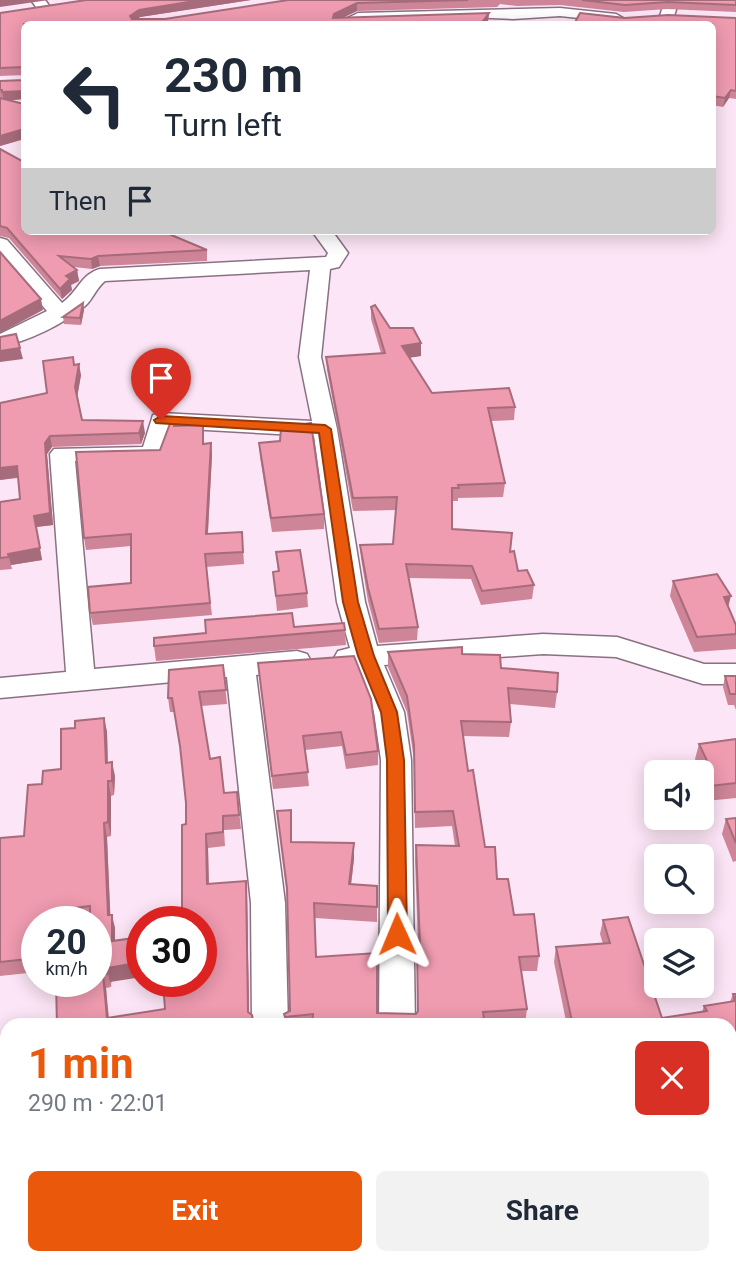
<!DOCTYPE html>
<html lang="en">
<head>
<meta charset="utf-8">
<style>
  body { margin:0; font-family:Roboto,sans-serif; background:#f2f2f3; color:#1f2937; height:100vh; display:flex; flex-direction:column; font-size:26px; white-space:nowrap }
  * { box-sizing:border-box; margin:0 }
  p { font-size:23px; color:#747a83 }
  .icon { flex:none; width:38px; height:38px; fill:none; stroke:currentColor; stroke-width:2; stroke-linecap:round; stroke-linejoin:round }
  .map { position:relative; flex:1; overflow:hidden }
  .side { position:absolute; left:0px; top:1018px; width:737px; height:247px; display:flex; flex-direction:column; background:#fff; border-radius:21px 21px 0 0; box-shadow:0 4px 18px #0003 }
  .side>* { flex:none }
  .guide { position:absolute; left:21px; top:21px; width:695px; height:214px; border-radius:10px; box-shadow:0 4px 18px #0003; background:#fff; color:#1f2937; overflow:hidden }
  .fabs { position:absolute; left:644px; top:760px; display:grid; gap:14px }
  .fabs a { display:grid; place-items:center; width:70px; height:70px; border-radius:10px; background:#fff; box-shadow:0 4px 18px #0003; font-size:35px }
  .speed { position:absolute; left:21px; top:906px; display:flex; gap:14px; font-size:35px; font-weight:700; text-align:center }
  .speed>* { display:grid; place-content:center; width:91px; height:91px; border-radius:50%; background:#fff; box-shadow:0 4px 18px #0003; line-height:1 }
  .speed small { font-size:18px; font-weight:400 }
  .speed .limit { border:10px solid #d22; background:#fff; color:#111 }
  .pin { position:absolute; display:grid; place-items:center; width:60px; height:60px; color:#fff; margin:-72px -30px; border-radius:50% 50% 50% 0; rotate:-45deg; box-shadow:0 0 7px #0007 }
  .pin .icon { rotate:45deg }
  .me { position:absolute; width:77px; margin:-38px; rotate:359deg; stroke-linejoin:round; filter:drop-shadow(0 0 5px #0008) }
  .turn { display:flex; align-items:center; gap:24px; height:147px; padding:0 28px; font-size:32px }
  .turn .icon { width:91px; height:91px; stroke-width:2.5 }
  .turn b { display:block; font-size:49px; line-height:60px }
  .then { display:flex; align-items:center; height:66px; padding:0 28px; background:#0003; gap:14px; font-size:26px }
  .round { display:grid; place-items:center; flex:none; width:74px; height:74px; border-radius:10px; background:#f2f2f3 }
  .head { display:flex; align-items:center; justify-content:space-between; height:119px; padding:0 28px }
  h1 { font-size:42px; font-weight:700; line-height:52px; color:#ea580c }
  .button { display:flex; gap:14px; margin-top:auto; padding:14px 28px }
  .button a { flex:1; height:80px; border-radius:10px; background:#ea580c; color:#fff; font-size:28px; font-weight:700; line-height:80px; text-align:center }
  .button a+a { background:#f2f2f3; color:#1f2937 }
  .map>svg:first-child { display:block }
  .lines { fill:none; stroke-linecap:round; stroke-linejoin:round }
  .minor-casing { stroke:#897183; stroke-width:3 }
  .minor { fill:#fff; fill-rule:evenodd }
  .wall { fill:#ce8597 }
  .shaded-wall { fill:#a76c7b }
  .building { fill:#ef9bb0; stroke:#a76c7b; stroke-width:2 }
  .route { fill:#ea580c; stroke:#983908; stroke-width:2 }
</style>
</head>
<body>
<div class="map">
<svg width="736" height="1265" viewBox="0 0 736 1265">
  <rect width="100%" height="100%" fill="#fce5f6"/>
  <g class="lines">
    <defs>
      <g id="minor">
        <path d="M 31,0 L 45,0 L 51,8 L 49,11 L 39,11 Z"/>
        <path d="M 665,0 L 679,0 L 674,16 L 667,20 L 660,16 Z"/>
        <path d="M 560,8 L 616,14 L 623,18 L 616,22 L 560,16 L 513,19 L 466,17 L 335,24 L 358,13 Z"/>
        <path d="M 312,231 L 332,231 L 348,253 L 339,267 L 330,269 L 321,357 L 337,429 L 365,602 L 377,646 L 543,634 L 617,637 L 704,664 L 736,664 L 736,684 L 703,684 L 616,657 L 543,654 L 384,665 L 404,712 L 411,760 L 415,1026 L 379,1026 L 381,760 L 374,712 L 356,667 L 338,665 L 334,658 L 338,651 L 350,648 L 337,602 L 314,436 L 171,428 L 161,459 L 75,461 L 94,669 L 297,651 L 307,654 L 311,661 L 307,668 L 256,675 L 285,903 L 288,1026 L 252,1026 L 251,903 L 227,677 L 0,698 L 0,678 L 66,672 L 50,454 L 54,449 L 143,447 L 153,415 L 161,413 L 312,421 L 299,357 L 310,270 L 105,281 C 96,288 93,299 85,306 C 62,325 28,341 0,347 L 0,334 L 47,311 L 0,256 L 0,238 L 7,240 L 62,303 C 77,293 81,274 100,269 L 326,257 L 328,253 Z"/>
        <path d="M 399,1258 L 441,1258 L 443,1265 L 401,1265 Z"/>
      </g>
    </defs>
    <!-- minor casing -->
    <use href="#minor" class="minor-casing"/>
    <!-- minor -->
    <use href="#minor" class="minor"/>
  </g>
  <!-- wall -->
  <g class="wall">
    <path d="M 86,0 L 251,0 L 140,17 L 138,19 L 165,19 L 288,0 L 736,0 L 736,12 L 667,9 L 624,12 L 560,5 L 517,6 L 500,4 L 497,7 L 357,11 L 342,18 L 489,13 L 488,21 L 24,24 L 24,99 L 8,100 L 24,104 L 24,139 L 0,146 L 0,98 L 4,99 L 3,98 L 0,98 L 0,81 L 24,80 L 24,75 L 0,76 L 0,13 Z"/>
    <path d="M 625,18 L 736,18 L 736,99 L 729,98 L 723,107 L 712,105 L 712,24 Z"/>
    <path d="M 0,149 L 24,231 L 207,250 L 207,261 L 100,266 L 92,269 L 74,267 L 77,270 L 79,281 L 71,285 L 72,290 L 62,299 L 9,238 L 0,236 Z"/>
    <path d="M 83,303 L 84,310 L 81,325 L 64,324 L 63,317 Z"/>
    <path d="M 371,307 L 390,328 L 421,343 L 421,356 L 409,357 L 432,393 L 515,407 L 514,420 L 491,421 L 505,483 L 503,497 L 458,498 L 458,501 L 452,501 L 452,529 L 510,552 L 518,571 L 534,585 L 532,599 L 481,605 L 471,579 L 408,578 L 418,627 L 417,640 L 379,643 L 368,601 L 361,558 L 360,545 L 393,544 L 396,510 L 353,511 L 327,370 L 326,357 L 381,353 L 371,319 Z"/>
    <path d="M 74,365 L 81,375 L 77,397 L 82,420 L 145,433 L 141,444 L 52,447 L 47,454 L 53,525 L 36,527 L 42,560 L 11,565 L 12,569 L 0,570 L 0,502 L 20,499 L 18,478 L 0,480 L 47,393 Z"/>
    <path d="M 203,425 L 204,443 L 211,443 L 212,455 L 208,534 L 242,532 L 244,564 L 206,567 L 212,615 L 93,625 L 90,613 L 131,583 L 131,546 L 86,550 L 84,538 L 160,450 L 175,426 Z"/>
    <path d="M 259,443 L 324,514 L 324,529 L 272,532 L 260,457 Z"/>
    <path d="M 276,552 L 307,593 L 308,607 L 277,611 L 273,572 L 278,571 Z"/>
    <path d="M 673,581 L 728,607 L 736,625 L 736,649 L 694,652 L 670,596 Z"/>
    <path d="M 294,627 L 345,630 L 346,645 L 156,661 L 154,646 Z"/>
    <path d="M 388,652 L 462,654 L 501,668 L 557,692 L 555,708 L 510,704 L 511,722 L 509,737 L 463,736 L 468,771 L 485,847 L 497,879 L 514,915 L 539,956 L 537,971 L 521,971 L 527,1009 L 525,1024 L 497,1026 L 285,1026 L 284,1014 L 290,1011 L 287,896 L 277,811 L 292,825 L 292,842 L 354,859 L 351,885 L 377,886 L 377,922 L 315,918 L 316,957 L 377,1013 L 416,1014 L 417,1012 L 417,946 L 418,946 L 415,860 L 416,845 L 455,846 L 452,826 L 415,828 L 414,760 L 407,712 L 388,667 Z"/>
    <path d="M 258,663 L 378,751 L 378,765 L 346,769 L 342,746 L 305,750 L 309,786 L 273,789 Z"/>
    <path d="M 223,665 L 227,704 L 201,706 L 210,759 L 224,793 L 237,792 L 241,829 L 224,830 L 225,846 L 208,848 L 209,883 L 247,894 L 249,1013 L 57,1026 L 96,982 L 90,920 L 73,922 L 37,922 L 37,972 L 0,976 L 0,838 L 24,836 L 42,784 L 61,769 L 75,728 L 104,718 L 107,732 L 108,763 L 115,776 L 114,795 L 111,796 L 111,836 L 107,837 L 110,915 L 115,928 L 111,987 L 106,988 L 109,1018 L 165,1009 L 201,982 L 186,824 L 186,803 L 181,753 L 174,712 L 170,712 L 168,698 Z"/>
    <path d="M 725,676 L 736,676 L 736,710 L 734,705 L 728,705 L 723,687 Z"/>
    <path d="M 736,739 L 736,798 L 706,801 L 702,788 L 703,775 L 695,759 L 699,744 Z"/>
    <path d="M 736,818 L 736,861 L 733,862 L 722,834 L 726,819 Z"/>
    <path d="M 603,920 L 662,1018 L 702,1012 L 704,1006 L 730,1002 L 733,994 L 736,994 L 736,1064 L 730,1065 L 730,1026 L 567,1026 L 554,962 L 556,947 L 603,944 L 600,934 Z"/>
    <path d="M 0,1063 L 7,1063 L 7,1184 L 0,1186 Z"/>
    <path d="M 368,1258 L 412,1258 L 414,1265 L 369,1265 Z"/>
    <path d="M 488,1258 L 730,1258 L 736,1265 L 583,1265 L 582,1262 L 553,1265 L 489,1265 Z"/>
  </g>
  <!-- shaded-wall -->
  <g class="shaded-wall">
    <path d="M 0,0 L 49,0 L 0,7 Z"/>
    <path d="M 201,0 L 251,0 L 140,17 L 130,24 L 130,16 L 139,10 Z"/>
    <path d="M 357,3 L 357,11 L 334,22 L 333,18 L 334,14 Z"/>
    <path d="M 489,13 L 488,21 L 486,24 L 481,24 Z"/>
    <path d="M 731,90 L 729,98 L 723,107 L 725,98 Z"/>
    <path d="M 24,91 L 24,99 L 4,101 L 2,92 Z"/>
    <path d="M 24,129 L 24,139 L 0,146 L 0,136 Z"/>
    <path d="M 98,256 L 100,266 L 92,269 L 91,259 Z"/>
    <path d="M 77,270 L 79,281 L 71,285 L 72,290 L 62,299 L 60,289 L 66,276 Z"/>
    <path d="M 41,299 L 43,310 L 0,333 L 0,321 Z"/>
    <path d="M 83,303 L 84,310 L 81,325 L 80,318 Z"/>
    <path d="M 421,343 L 421,356 L 402,359 L 402,346 Z"/>
    <path d="M 20,348 L 23,359 L 0,362 L 0,351 Z"/>
    <path d="M 79,364 L 81,375 L 77,398 L 75,387 Z"/>
    <path d="M 143,421 L 145,433 L 141,444 L 139,433 Z"/>
    <path d="M 50,436 L 52,447 L 47,454 L 53,525 L 36,527 L 42,560 L 11,565 L 8,554 L 45,443 Z"/>
    <path d="M 211,443 L 212,455 L 207,546 L 206,534 Z"/>
    <path d="M 17,466 L 20,477 L 0,480 L 0,468 Z"/>
    <path d="M 731,596 L 727,611 L 724,597 Z"/>
    <path d="M 104,718 L 107,732 L 108,777 L 106,763 Z"/>
    <path d="M 112,762 L 115,776 L 114,795 L 112,781 Z"/>
    <path d="M 108,781 L 111,796 L 111,836 L 108,822 Z"/>
    <path d="M 104,823 L 107,837 L 111,929 L 108,915 Z"/>
    <path d="M 206,834 L 208,848 L 209,898 L 207,884 Z"/>
    <path d="M 354,843 L 354,859 L 349,900 L 349,884 Z"/>
    <path d="M 246,881 L 247,894 L 249,1026 L 248,1012 Z"/>
    <path d="M 52,911 L 55,922 L 51,922 Z"/>
    <path d="M 112,915 L 115,928 L 115,955 L 112,941 Z"/>
    <path d="M 142,962 L 142,977 L 110,982 L 111,987 L 107,968 Z"/>
    <path d="M 103,974 L 106,988 L 109,1026 L 107,1018 Z"/>
  </g>
  <!-- building -->
  <g class="building">
    <path d="M 86,0 L 201,0 L 139,10 L 130,16 L 132,19 L 165,19 L 288,0 L 468,0 L 357,3 L 334,14 L 333,18 L 489,13 L 481,24 L 24,24 L 24,91 L 2,92 L 2,90 L 0,90 L 0,81 L 24,80 L 24,67 L 0,68 L 0,13 Z"/>
    <path d="M 582,0 L 736,0 L 736,5 L 668,2 L 625,5 Z"/>
    <path d="M 580,13 L 625,18 L 668,15 L 736,18 L 736,91 L 731,90 L 725,98 L 712,96 L 712,24 L 574,24 Z"/>
    <path d="M 0,98 L 24,104 L 24,129 L 0,136 Z"/>
    <path d="M 0,149 L 24,162 L 24,231 L 162,231 L 207,250 L 98,256 L 91,259 L 59,256 L 77,270 L 66,276 L 70,279 L 60,289 L 7,228 L 0,226 Z"/>
    <path d="M 0,252 L 41,299 L 0,321 Z"/>
    <path d="M 83,303 L 80,318 L 63,317 Z"/>
    <path d="M 375,305 L 390,328 L 413,328 L 421,343 L 402,346 L 432,393 L 509,388 L 515,407 L 488,408 L 505,483 L 458,485 L 459,488 L 452,488 L 452,529 L 512,533 L 510,552 L 514,551 L 518,571 L 527,570 L 534,585 L 482,591 L 472,566 L 406,564 L 418,627 L 379,629 L 368,588 L 360,545 L 393,544 L 397,497 L 353,498 L 326,357 L 385,353 L 371,307 Z"/>
    <path d="M 16,334 L 20,348 L 0,351 L 0,337 Z"/>
    <path d="M 73,357 L 74,365 L 79,364 L 75,387 L 82,420 L 143,421 L 139,433 L 50,436 L 45,443 L 50,513 L 34,516 L 40,548 L 8,554 L 9,557 L 0,558 L 0,502 L 20,499 L 17,466 L 0,468 L 0,403 L 47,393 L 43,361 Z"/>
    <path d="M 171,421 L 174,421 L 174,426 L 203,425 L 203,444 L 211,443 L 206,534 L 242,532 L 243,552 L 205,554 L 210,603 L 90,613 L 88,587 L 131,583 L 131,534 L 84,538 L 76,452 L 160,450 Z"/>
    <path d="M 311,423 L 324,514 L 271,518 L 259,443 L 280,441 L 281,428 Z"/>
    <path d="M 300,550 L 307,593 L 276,596 L 273,572 L 279,571 L 276,552 Z"/>
    <path d="M 717,574 L 731,596 L 724,597 L 736,625 L 736,634 L 697,637 L 673,581 Z"/>
    <path d="M 292,613 L 294,627 L 344,623 L 345,630 L 154,646 L 154,638 L 206,633 L 205,620 Z"/>
    <path d="M 462,647 L 462,654 L 500,655 L 501,668 L 558,673 L 557,692 L 508,688 L 511,722 L 461,721 L 468,771 L 473,770 L 485,847 L 495,847 L 497,879 L 508,879 L 514,915 L 534,914 L 539,956 L 519,957 L 527,1009 L 483,1012 L 485,1026 L 312,1026 L 313,1014 L 285,1017 L 284,1014 L 290,1011 L 287,888 L 277,811 L 291,810 L 291,842 L 354,843 L 349,884 L 377,886 L 377,907 L 314,903 L 316,957 L 377,953 L 377,1013 L 416,1014 L 418,1011 L 417,946 L 420,946 L 416,845 L 459,846 L 453,811 L 415,812 L 414,745 L 407,696 L 388,652 Z"/>
    <path d="M 354,656 L 371,699 L 378,751 L 346,755 L 341,732 L 303,736 L 308,772 L 272,776 L 258,663 Z"/>
    <path d="M 223,665 L 226,690 L 199,692 L 210,759 L 220,757 L 224,793 L 237,792 L 239,815 L 223,816 L 223,832 L 206,834 L 207,884 L 246,881 L 248,1012 L 252,1015 L 254,1026 L 57,1026 L 56,982 L 96,982 L 96,922 L 90,922 L 90,906 L 52,911 L 51,922 L 37,922 L 37,958 L 0,962 L 0,838 L 24,836 L 28,785 L 42,784 L 43,771 L 61,769 L 61,729 L 75,728 L 75,721 L 104,718 L 106,763 L 112,762 L 112,781 L 108,781 L 108,822 L 104,823 L 108,915 L 112,915 L 112,941 L 142,937 L 142,962 L 107,968 L 107,974 L 103,974 L 107,1018 L 165,1009 L 163,982 L 201,982 L 201,922 L 182,922 L 182,825 L 186,824 L 186,803 L 180,746 L 172,698 L 168,698 L 169,670 Z"/>
    <path d="M 725,676 L 736,676 L 736,694 L 730,694 Z"/>
    <path d="M 736,739 L 736,783 L 710,786 L 704,769 L 711,769 L 699,744 Z"/>
    <path d="M 736,818 L 736,843 L 726,819 Z"/>
    <path d="M 628,917 L 662,1018 L 707,1011 L 704,1006 L 735,1001 L 733,994 L 736,994 L 736,1051 L 730,1052 L 730,1026 L 573,1026 L 556,947 L 610,943 L 603,920 Z"/>
    <path d="M 0,1063 L 7,1063 L 7,1171 L 0,1172 Z"/>
    <path d="M 730,1116 L 736,1116 L 736,1265 L 589,1265 L 587,1258 L 730,1258 Z"/>
    <path d="M 11,1258 L 97,1258 L 98,1265 L 0,1265 L 0,1261 Z"/>
    <path d="M 214,1258 L 315,1258 L 317,1265 L 206,1265 L 206,1262 L 215,1259 Z"/>
    <path d="M 371,1258 L 412,1258 L 414,1265 L 372,1265 Z"/>
    <path d="M 492,1258 L 528,1258 L 530,1265 L 503,1265 L 502,1259 L 492,1260 Z"/>
  </g>
  <!-- route -->
  <path class="route" d="M 161,416 L 325,425 L 331,429 L 358,602 L 374,656 L 397,712 L 404,760 L 407,934 L 404,940 L 397,942 L 390,940 L 388,934 L 387,760 L 381,712 L 358,656 L 343,602 L 319,433 L 156,423 L 154,420 Z"/>
</svg>
<div class="fabs">
<a><svg class="icon" aria-label="sound" viewBox="0 0 24 24"><path d="M4 9h4l5-4v14l-5-4H4zM17 9q2 3 0 6"/></svg></a>
<a><svg class="icon" aria-label="search" viewBox="0 0 24 24"><circle cx="10" cy="10" r="6"/><path d="M15 15l6 6"/></svg></a>
<a><svg class="icon" aria-label="layers" viewBox="0 0 24 24"><path d="M12 4l9 5-9 5-9-5zM3 14l9 5 9-5"/></svg></a>
</div>
<div class="speed"><div>20<small>km/h</small></div><div class="limit">30</div></div>
<div class="pin" style="left:161px;top:420px;background:#d93025"><svg class="icon" aria-label="arrive" viewBox="0 0 24 24"><path d="M6 21V4h12l-3 4 3 4H6"/></svg></div>
<svg class="me" style="left:397px;top:934px" viewBox="-20 -20 40 40"><path d="M0-17L14 15 0 8-14 15z" fill="#ea580c" stroke="#fff" stroke-width="4"/></svg>
<div class="guide">
<div class="turn"><svg class="icon" aria-label="left" viewBox="0 0 24 24"><path d="M17 20v-9H6M10 6l-5 5 5 5"/></svg><div><b>230 m</b>Turn left</div></div>
<div class="then">Then<svg class="icon" aria-label="arrive" viewBox="0 0 24 24"><path d="M6 21V4h12l-3 4 3 4H6"/></svg></div>
</div>
<section class="side">
<div class="head"><div><h1>1 min</h1><p>290 m · 22:01</p></div><a class="round" style="background:#d93025;color:#fff"><svg class="icon" aria-label="close" viewBox="0 0 24 24"><path d="M6 6l12 12M18 6L6 18"/></svg></a></div>
<div class="button"><a>Exit</a><a>Share</a></div>
</section>
</div>
</body>
</html>
